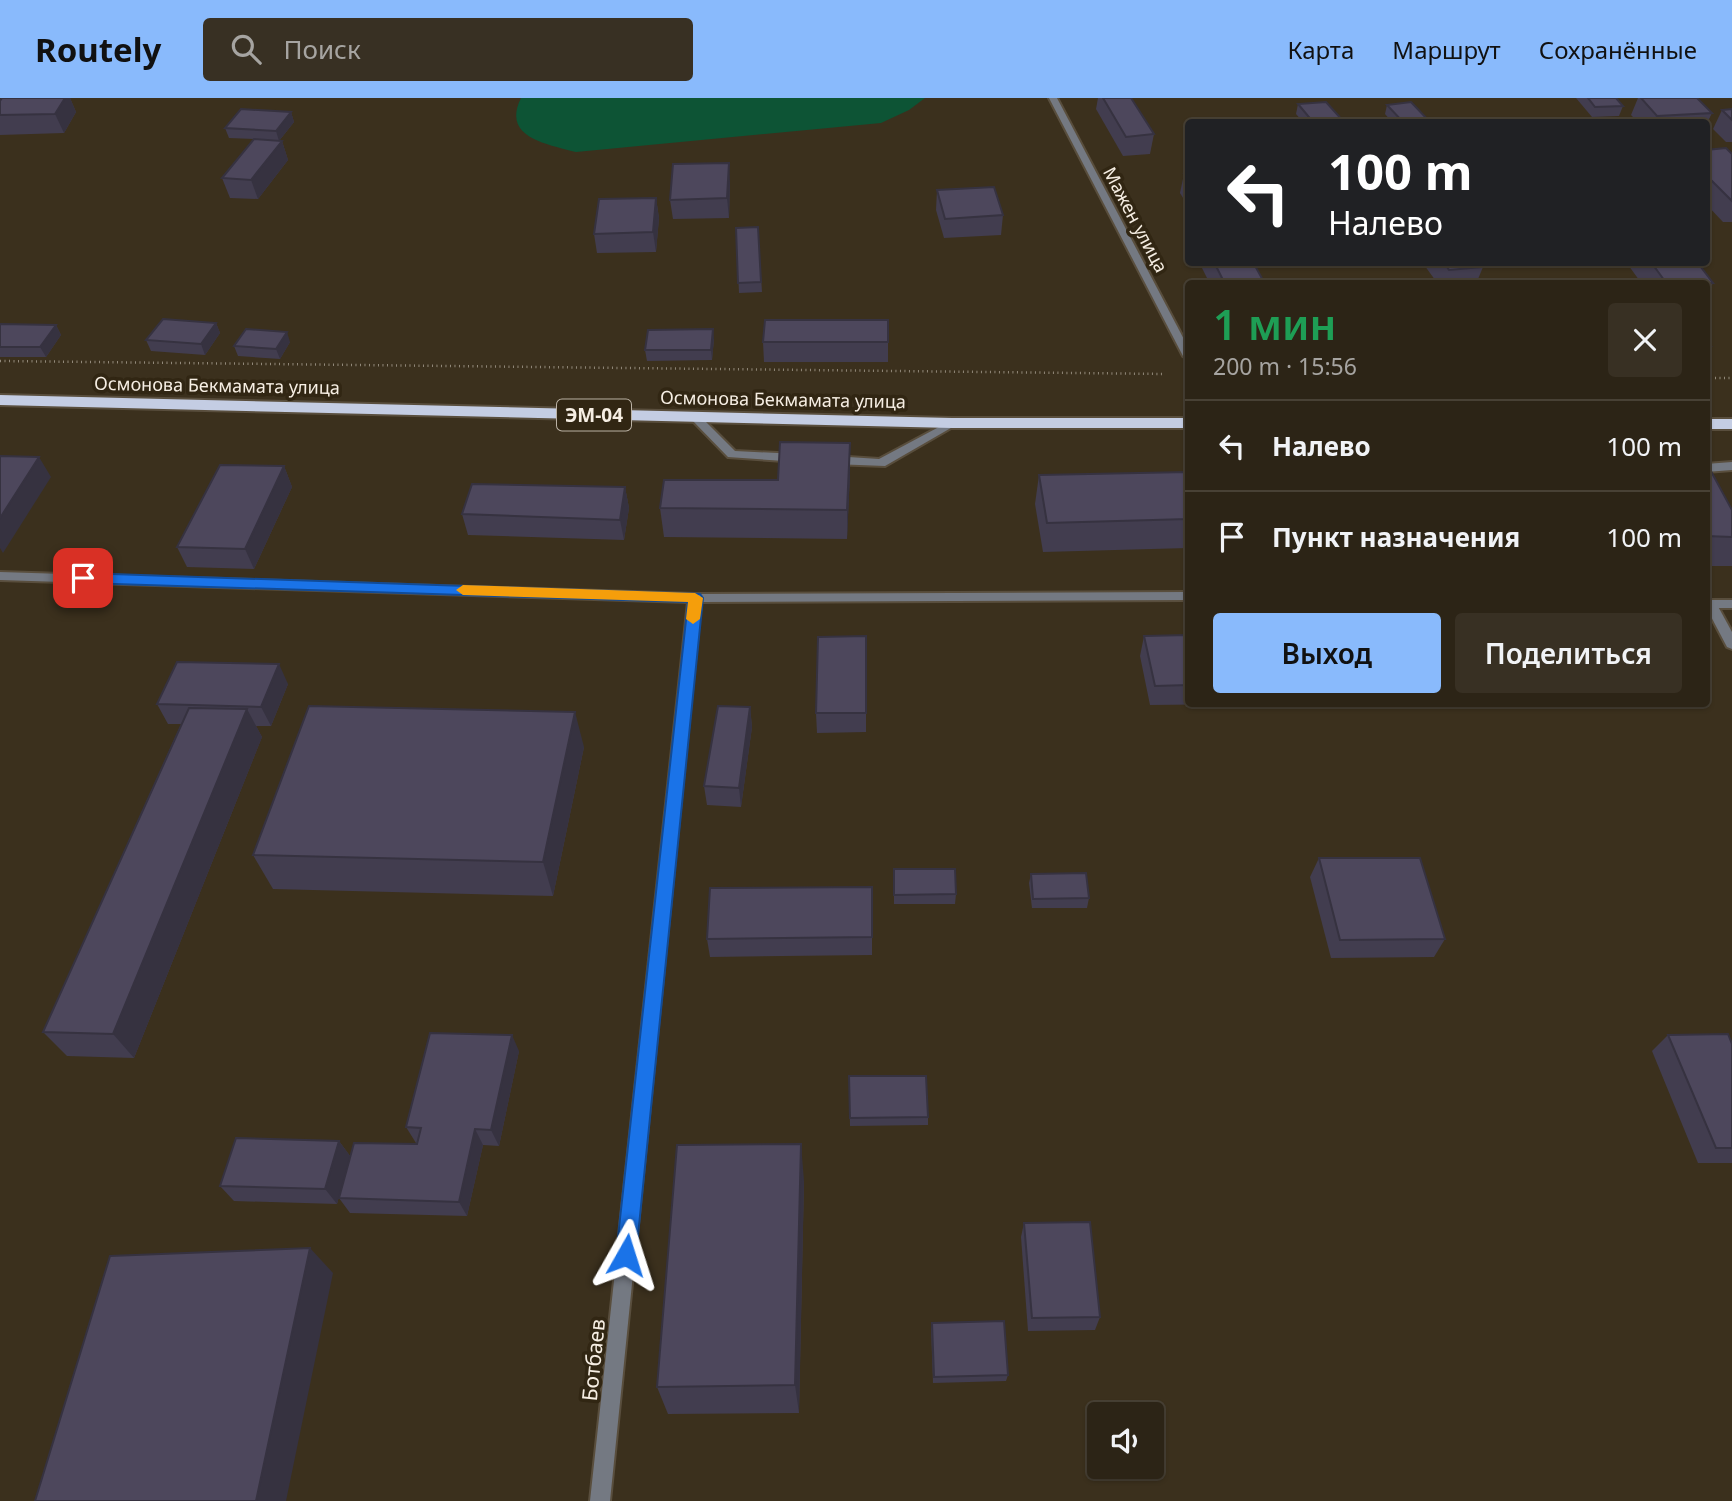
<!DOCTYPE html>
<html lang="ru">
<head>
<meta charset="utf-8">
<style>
  body { margin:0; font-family:"Noto Sans",sans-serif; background:#383023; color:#f1f3f6; height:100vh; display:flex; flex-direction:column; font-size:26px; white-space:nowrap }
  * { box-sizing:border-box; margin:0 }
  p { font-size:23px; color:#a6a4a1 }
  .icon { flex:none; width:38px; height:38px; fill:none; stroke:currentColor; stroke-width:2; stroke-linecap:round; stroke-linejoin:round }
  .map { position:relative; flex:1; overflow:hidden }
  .drawer { position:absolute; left:1185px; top:182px; width:525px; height:427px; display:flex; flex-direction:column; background:#2c2416; border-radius:7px; box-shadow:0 2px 5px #0004,0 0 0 2px #484135 }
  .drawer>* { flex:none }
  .guide { position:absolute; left:1185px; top:21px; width:525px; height:147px; border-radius:7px; box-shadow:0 2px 5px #0004,0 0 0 2px #484135; background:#202124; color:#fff; overflow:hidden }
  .tools { position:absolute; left:1087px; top:1304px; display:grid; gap:14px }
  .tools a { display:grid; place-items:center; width:77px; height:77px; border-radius:7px; background:#2c2416; box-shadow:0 2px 5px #0004,0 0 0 2px #484135; font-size:35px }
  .pin { position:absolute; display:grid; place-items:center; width:60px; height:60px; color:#fff; margin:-30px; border-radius:14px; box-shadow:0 4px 10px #0006 }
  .me { position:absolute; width:77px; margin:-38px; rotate:6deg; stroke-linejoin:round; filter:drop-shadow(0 0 5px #0008) }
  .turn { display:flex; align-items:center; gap:24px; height:147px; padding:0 28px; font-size:32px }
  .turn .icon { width:91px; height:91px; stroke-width:2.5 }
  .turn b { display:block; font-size:49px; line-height:60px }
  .round { display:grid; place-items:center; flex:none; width:74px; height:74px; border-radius:7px; background:#383023 }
  .overview { display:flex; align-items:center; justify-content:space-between; height:119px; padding:0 28px }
  h1 { font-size:42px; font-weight:600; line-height:52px; color:#1e9e55 }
  .button { display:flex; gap:14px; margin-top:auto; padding:14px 28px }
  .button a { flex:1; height:80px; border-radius:7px; background:#89bafc; color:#111; font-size:28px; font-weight:600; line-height:80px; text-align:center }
  .button a+a { background:#383023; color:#f1f3f6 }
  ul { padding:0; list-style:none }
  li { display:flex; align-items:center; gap:21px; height:91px; padding:0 28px; border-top:2px solid #484135 }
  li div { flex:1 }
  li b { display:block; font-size:26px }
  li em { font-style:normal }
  header { display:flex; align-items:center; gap:42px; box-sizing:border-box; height:98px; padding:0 35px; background:#89bafc; color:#111 }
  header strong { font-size:33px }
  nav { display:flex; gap:38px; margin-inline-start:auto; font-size:24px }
  .search { width:490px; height:63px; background:#383023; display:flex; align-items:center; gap:18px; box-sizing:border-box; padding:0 24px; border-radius:7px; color:#a6a4a1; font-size:26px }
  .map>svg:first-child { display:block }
  .green { fill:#0d5435 }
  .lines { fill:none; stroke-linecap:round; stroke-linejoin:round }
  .service-casing { stroke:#594e3d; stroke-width:4 }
  .minor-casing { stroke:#594e3d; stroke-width:4 }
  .trunk-casing { stroke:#594e3d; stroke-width:4 }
  .path { stroke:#92897a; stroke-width:2.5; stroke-dasharray:1 3.5; stroke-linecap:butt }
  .service { fill:#747982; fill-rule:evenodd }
  .minor { fill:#747982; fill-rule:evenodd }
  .trunk { fill:#c4cde3; fill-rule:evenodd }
  .wall { fill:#423d4f }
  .shaded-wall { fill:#363240 }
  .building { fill:#4d475c; stroke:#363240; stroke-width:2 }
  .route { fill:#1a73e8; stroke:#114b97; stroke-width:2 }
  .slow { fill:#f59e0b }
  .labels { text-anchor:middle; stroke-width:7; stroke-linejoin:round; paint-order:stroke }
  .far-street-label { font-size:18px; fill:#f6eee3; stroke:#312613 }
  .shield { fill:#312613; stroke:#bbb2a5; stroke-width:2 }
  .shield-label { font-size:19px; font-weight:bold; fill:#f6eee3 }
  .street-label { font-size:21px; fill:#f6eee3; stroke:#312613 }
</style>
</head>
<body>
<header>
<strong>Routely</strong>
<div class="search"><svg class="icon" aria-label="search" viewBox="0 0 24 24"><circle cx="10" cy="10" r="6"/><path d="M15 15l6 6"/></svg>Поиск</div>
<nav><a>Карта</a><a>Маршрут</a><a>Сохранённые</a></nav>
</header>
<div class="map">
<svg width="1732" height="1403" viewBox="0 0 1732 1403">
  <rect width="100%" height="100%" fill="#3b301d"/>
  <!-- green -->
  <path class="green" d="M 521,0 L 925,0 L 909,12 L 881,25 L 576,54 C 548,46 501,40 521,0 Z"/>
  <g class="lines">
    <defs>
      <g id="service">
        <path d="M 696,317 L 700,318 L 735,353 L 798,356 L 804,360 L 798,364 L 728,359 L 692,322 L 692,318 Z"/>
        <path d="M 952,322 L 956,323 L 956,327 L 885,368 L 833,366 L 827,362 L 833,358 L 879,361 Z"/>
        <path d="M 1732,364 L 1732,372 L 1706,374 L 1706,366 Z"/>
        <path d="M 1711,502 L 1715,503 L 1732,534 L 1732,551 L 1727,549 L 1706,509 L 1707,503 Z"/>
      </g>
      <g id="minor">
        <path d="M 1049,0 L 1057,0 L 1188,249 L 1188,261 L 1183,258 Z"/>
        <path d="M 0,474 L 695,496 L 1188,494 L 1188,502 L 701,504 L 610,1403 L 590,1403 L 688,504 L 0,482 Z"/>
        <rect x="1706" y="502" width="26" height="8"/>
      </g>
      <g id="trunk">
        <path d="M 0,297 L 952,320 L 1188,320 L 1188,330 L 952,330 L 0,307 Z"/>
        <rect x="1706" y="321" width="26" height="10"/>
      </g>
    </defs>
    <!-- service casing -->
    <use href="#service" class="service-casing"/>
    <!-- minor casing -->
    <use href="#minor" class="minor-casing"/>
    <!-- trunk casing -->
    <use href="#trunk" class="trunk-casing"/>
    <!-- path -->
    <g class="path">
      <path d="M 0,263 L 1165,276"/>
      <path d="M 1706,280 L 1732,280"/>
    </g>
    <!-- service -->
    <use href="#service" class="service"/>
    <!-- minor -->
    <use href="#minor" class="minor"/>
    <!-- trunk -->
    <use href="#trunk" class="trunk"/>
  </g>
  <!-- wall -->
  <g class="wall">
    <path d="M 2,0 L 70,0 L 76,14 L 64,35 L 0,37 L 0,3 Z"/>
    <path d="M 1098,0 L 1131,0 L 1154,36 L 1150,56 L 1123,58 L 1096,11 Z"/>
    <path d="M 1576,0 L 1616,0 L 1623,8 L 1619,18 L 1592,19 Z"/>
    <path d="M 1638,0 L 1697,0 L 1712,15 L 1706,27 L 1706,24 L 1638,24 L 1631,17 Z"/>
    <path d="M 1298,6 L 1344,24 L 1303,24 L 1296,16 Z"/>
    <path d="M 1387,7 L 1430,24 L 1392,24 L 1385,16 Z"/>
    <path d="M 1732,11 L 1732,44 L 1726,44 L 1713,31 L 1722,12 Z"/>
    <path d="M 291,14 L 294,24 L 279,43 L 282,43 L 288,62 L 258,101 L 230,100 L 222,80 L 254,41 L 229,40 L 225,30 Z"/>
    <path d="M 1706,52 L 1732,56 L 1732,124 L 1723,124 L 1706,106 Z"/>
    <path d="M 1188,75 L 1188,108 L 1180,95 L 1184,76 Z"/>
    <path d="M 730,84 L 729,120 L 673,121 L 670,102 Z"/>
    <path d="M 937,92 L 1003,117 L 1001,137 L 944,140 L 936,112 Z"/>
    <path d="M 656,100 L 659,120 L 656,154 L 597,155 L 594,136 Z"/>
    <path d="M 758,129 L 762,194 L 739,195 L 736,130 Z"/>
    <path d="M 1199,164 L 1253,164 L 1265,186 L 1210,186 Z"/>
    <path d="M 1422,164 L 1479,164 L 1483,169 L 1476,186 L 1438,186 Z"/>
    <path d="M 1626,164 L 1697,164 L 1713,185 L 1706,198 L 1706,186 L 1642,186 Z"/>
    <path d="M 216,225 L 220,235 L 205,257 L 151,253 L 146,242 Z"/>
    <path d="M 0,226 L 56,227 L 61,237 L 46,259 L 0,259 Z"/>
    <path d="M 1706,240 L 1711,248 L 1706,256 Z"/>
    <path d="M 714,241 L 712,262 L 647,263 L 645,252 Z"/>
    <path d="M 290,244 L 280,261 L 238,258 L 234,248 Z"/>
    <path d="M 763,244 L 888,244 L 888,264 L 764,264 Z"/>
    <path d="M 1706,364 L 1732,412 L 1732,468 L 1706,468 Z"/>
    <path d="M 284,368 L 292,389 L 254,471 L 187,469 L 177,449 Z"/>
    <path d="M 1188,374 L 1188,450 L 1043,454 L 1035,406 L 1039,377 Z"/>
    <path d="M 850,375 L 847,441 L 664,439 L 660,410 L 778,382 Z"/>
    <path d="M 625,389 L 629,410 L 624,442 L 468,437 L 462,416 Z"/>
    <path d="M 1188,537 L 1188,606 L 1243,606 L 1150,607 L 1140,558 L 1144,538 Z"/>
    <path d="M 866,538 L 866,634 L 817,635 L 816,615 Z"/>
    <path d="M 288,586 L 271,628 L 256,628 L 262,639 L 134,960 L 67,958 L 43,934 L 181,626 L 168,626 L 157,606 Z"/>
    <path d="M 750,609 L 752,629 L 741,709 L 707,707 L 704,688 Z"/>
    <path d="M 584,649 L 553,798 L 273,791 L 253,757 Z"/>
    <path d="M 1319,760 L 1445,841 L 1434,859 L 1331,860 L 1310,779 Z"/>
    <path d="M 894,771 L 956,796 L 955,806 L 894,806 Z"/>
    <path d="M 1031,776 L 1089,800 L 1087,810 L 1032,810 L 1029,785 Z"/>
    <path d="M 872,789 L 872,857 L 710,859 L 707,841 Z"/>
    <path d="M 1668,937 L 1732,946 L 1732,1065 L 1698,1065 L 1652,953 Z"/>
    <path d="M 519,953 L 499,1048 L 483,1047 L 467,1118 L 350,1115 L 339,1100 L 417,1046 L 417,1045 L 416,1045 L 406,1029 Z"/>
    <path d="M 849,978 L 928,1019 L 928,1027 L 850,1028 Z"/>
    <path d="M 339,1043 L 350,1058 L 337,1106 L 234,1103 L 220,1088 Z"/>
    <path d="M 804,1083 L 799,1315 L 668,1316 L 657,1289 Z"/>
    <path d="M 1024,1125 L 1100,1219 L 1095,1232 L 1028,1233 L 1021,1139 Z"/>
    <path d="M 932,1225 L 1008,1277 L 1006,1283 L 933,1285 L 931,1231 Z"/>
  </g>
  <!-- shaded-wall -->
  <g class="shaded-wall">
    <path d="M 65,0 L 70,0 L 76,14 L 64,35 L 55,16 Z"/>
    <path d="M 291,14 L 294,24 L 279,43 L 276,33 Z"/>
    <path d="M 282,43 L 288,62 L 258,101 L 251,82 Z"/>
    <path d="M 729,65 L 730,84 L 729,120 L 727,100 Z"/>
    <path d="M 656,100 L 659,120 L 656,154 L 653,134 Z"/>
    <path d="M 216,225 L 220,235 L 205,257 L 201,246 Z"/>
    <path d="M 56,227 L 61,237 L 46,259 L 40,249 Z"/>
    <path d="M 713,231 L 714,241 L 712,262 L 711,252 Z"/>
    <path d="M 287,234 L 290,244 L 280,261 L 276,251 Z"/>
    <path d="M 850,345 L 850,375 L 847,441 L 847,412 Z"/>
    <path d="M 39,359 L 51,379 L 3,455 L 0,450 L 0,420 Z"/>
    <path d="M 284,368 L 292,389 L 254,471 L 245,451 Z"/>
    <path d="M 625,389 L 629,410 L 624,442 L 620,422 Z"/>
    <path d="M 279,566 L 288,586 L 271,628 L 261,609 Z"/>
    <path d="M 750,609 L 752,629 L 741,709 L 739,690 Z"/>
    <path d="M 247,611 L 262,639 L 134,960 L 113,936 Z"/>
    <path d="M 575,614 L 584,649 L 553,798 L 543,764 Z"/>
    <path d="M 512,937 L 519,953 L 499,1048 L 491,1032 Z"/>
    <path d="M 475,1031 L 483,1047 L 467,1118 L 459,1104 Z"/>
    <path d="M 339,1043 L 350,1058 L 337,1106 L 325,1091 Z"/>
    <path d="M 801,1046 L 804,1083 L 799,1315 L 795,1287 Z"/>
    <path d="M 310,1150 L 333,1175 L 286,1403 L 256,1403 Z"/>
  </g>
  <!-- building -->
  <g class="building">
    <path d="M 2,0 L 65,0 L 55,16 L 0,17 L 0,3 Z"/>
    <path d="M 1103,0 L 1131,0 L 1154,36 L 1126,39 Z"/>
    <path d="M 1588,0 L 1616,0 L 1623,8 L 1595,9 Z"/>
    <path d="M 1641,0 L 1697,0 L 1712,15 L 1657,18 Z"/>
    <path d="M 1326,4 L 1344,24 L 1313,24 L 1298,6 Z"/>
    <path d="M 1411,4 L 1430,24 L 1403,24 L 1387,7 Z"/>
    <path d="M 241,11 L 291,14 L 276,33 L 225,30 Z"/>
    <path d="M 1732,11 L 1732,22 L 1722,12 Z"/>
    <path d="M 1289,21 L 1291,24 L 1229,24 Z"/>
    <path d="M 254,41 L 282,43 L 251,82 L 222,80 Z"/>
    <path d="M 1726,50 L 1732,56 L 1732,103 L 1706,77 L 1706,52 Z"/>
    <path d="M 729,65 L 727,100 L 670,102 L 673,66 Z"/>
    <path d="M 1188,75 L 1188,83 L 1184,76 Z"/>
    <path d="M 994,89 L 1003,117 L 945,121 L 937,92 Z"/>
    <path d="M 656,100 L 653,134 L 594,136 L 599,101 Z"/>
    <path d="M 758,129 L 761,184 L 738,185 L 736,130 Z"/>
    <path d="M 1214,164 L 1253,164 L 1265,186 L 1225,186 Z"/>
    <path d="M 1444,164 L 1479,164 L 1483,169 L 1449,172 Z"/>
    <path d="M 1651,164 L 1697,164 L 1713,185 L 1667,186 Z"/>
    <path d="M 163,221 L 216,225 L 201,246 L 146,242 Z"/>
    <path d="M 765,222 L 888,222 L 888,244 L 763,244 Z"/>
    <path d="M 0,226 L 56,227 L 40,249 L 0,249 Z"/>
    <path d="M 246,231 L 287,234 L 276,251 L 234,248 Z"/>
    <path d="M 713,231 L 711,252 L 645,252 L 648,232 Z"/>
    <path d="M 1706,240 L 1711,248 L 1706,248 Z"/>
    <path d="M 780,344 L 850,345 L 847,412 L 660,410 L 664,382 L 778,382 Z"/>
    <path d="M 0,358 L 39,359 L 0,420 Z"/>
    <path d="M 1706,364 L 1732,412 L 1732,439 L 1706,438 Z"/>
    <path d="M 220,367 L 284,368 L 245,451 L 177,449 Z"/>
    <path d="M 1188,374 L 1188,421 L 1047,425 L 1039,377 Z"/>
    <path d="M 472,386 L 625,389 L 620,422 L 462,416 Z"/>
    <path d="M 1188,537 L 1188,587 L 1155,588 L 1144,538 Z"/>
    <path d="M 866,538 L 866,615 L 816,615 L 818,539 Z"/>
    <path d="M 177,564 L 279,566 L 261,609 L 157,606 Z"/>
    <path d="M 309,608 L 575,614 L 543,764 L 253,757 Z"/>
    <path d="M 718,608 L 750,609 L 739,690 L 704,688 Z"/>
    <path d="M 189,610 L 247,611 L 113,936 L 43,934 Z"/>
    <path d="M 1319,760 L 1420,760 L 1445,841 L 1340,842 Z"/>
    <path d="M 894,771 L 955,771 L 956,796 L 894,797 Z"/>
    <path d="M 1086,775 L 1089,800 L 1033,801 L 1031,776 Z"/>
    <path d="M 872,789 L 872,839 L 707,841 L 710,790 Z"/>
    <path d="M 430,935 L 512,937 L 491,1032 L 475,1031 L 459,1104 L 339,1100 L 354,1045 L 417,1046 L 421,1030 L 406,1029 Z"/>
    <path d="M 1728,936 L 1732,946 L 1732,1050 L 1716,1050 L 1668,937 Z"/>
    <path d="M 849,978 L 926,978 L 928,1019 L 850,1020 Z"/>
    <path d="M 236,1040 L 339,1043 L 325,1091 L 220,1088 Z"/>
    <path d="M 801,1046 L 795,1287 L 657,1289 L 677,1047 Z"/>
    <path d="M 1090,1124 L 1100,1219 L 1032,1220 L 1024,1125 Z"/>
    <path d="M 310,1150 L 256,1403 L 35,1403 L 110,1158 Z"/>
    <path d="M 1004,1223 L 1008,1277 L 934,1279 L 932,1225 Z"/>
  </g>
  <!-- route -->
  <path class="route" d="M 83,475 L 700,496 L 703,500 L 636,1157 L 633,1164 L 626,1167 L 619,1164 L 616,1157 L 688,504 L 83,485 L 77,480 Z"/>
  <!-- slow -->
  <path class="slow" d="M 463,487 L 695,495 L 703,500 L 700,521 L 693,526 L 686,521 L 688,504 L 463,497 L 456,492 Z"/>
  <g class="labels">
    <!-- far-street labels -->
    <g class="far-street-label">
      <text transform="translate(1135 122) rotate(62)" y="6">Мажен улица</text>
      <text transform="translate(217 288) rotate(1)" y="6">Осмонова Бекмамата улица</text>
      <text transform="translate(783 302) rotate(1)" y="6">Осмонова Бекмамата улица</text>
    </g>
    <!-- shield labels -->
    <rect class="shield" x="557" y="301.5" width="74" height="31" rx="5"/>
    <g class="shield-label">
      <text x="594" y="324">ЭМ-04</text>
    </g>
    <!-- street labels -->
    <g class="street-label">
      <text transform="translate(594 1262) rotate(-84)" y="7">Ботбаев</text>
    </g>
  </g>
</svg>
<div class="tools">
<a><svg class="icon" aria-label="sound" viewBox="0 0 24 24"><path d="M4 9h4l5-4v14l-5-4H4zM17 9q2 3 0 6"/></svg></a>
</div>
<div class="pin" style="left:83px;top:480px;background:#d93025"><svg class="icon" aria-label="arrive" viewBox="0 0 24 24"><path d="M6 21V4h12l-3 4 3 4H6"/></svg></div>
<svg class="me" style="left:626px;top:1157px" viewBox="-20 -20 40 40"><path d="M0-17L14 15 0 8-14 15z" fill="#1a73e8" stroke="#fff" stroke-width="4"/></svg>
<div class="guide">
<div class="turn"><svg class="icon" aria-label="left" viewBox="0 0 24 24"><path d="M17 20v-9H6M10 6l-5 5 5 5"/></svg><div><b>100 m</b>Налево</div></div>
</div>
<section class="drawer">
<div class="overview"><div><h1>1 мин</h1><p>200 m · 15:56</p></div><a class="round"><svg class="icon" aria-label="close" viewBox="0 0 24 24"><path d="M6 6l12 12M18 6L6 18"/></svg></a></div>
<ul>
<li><svg class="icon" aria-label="left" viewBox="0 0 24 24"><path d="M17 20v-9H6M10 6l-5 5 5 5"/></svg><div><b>Налево</b></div><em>100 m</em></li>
<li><svg class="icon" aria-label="arrive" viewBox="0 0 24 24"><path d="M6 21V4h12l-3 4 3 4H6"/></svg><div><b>Пункт назначения</b></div><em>100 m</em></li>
</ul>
<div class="button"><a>Выход</a><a>Поделиться</a></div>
</section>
</div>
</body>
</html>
